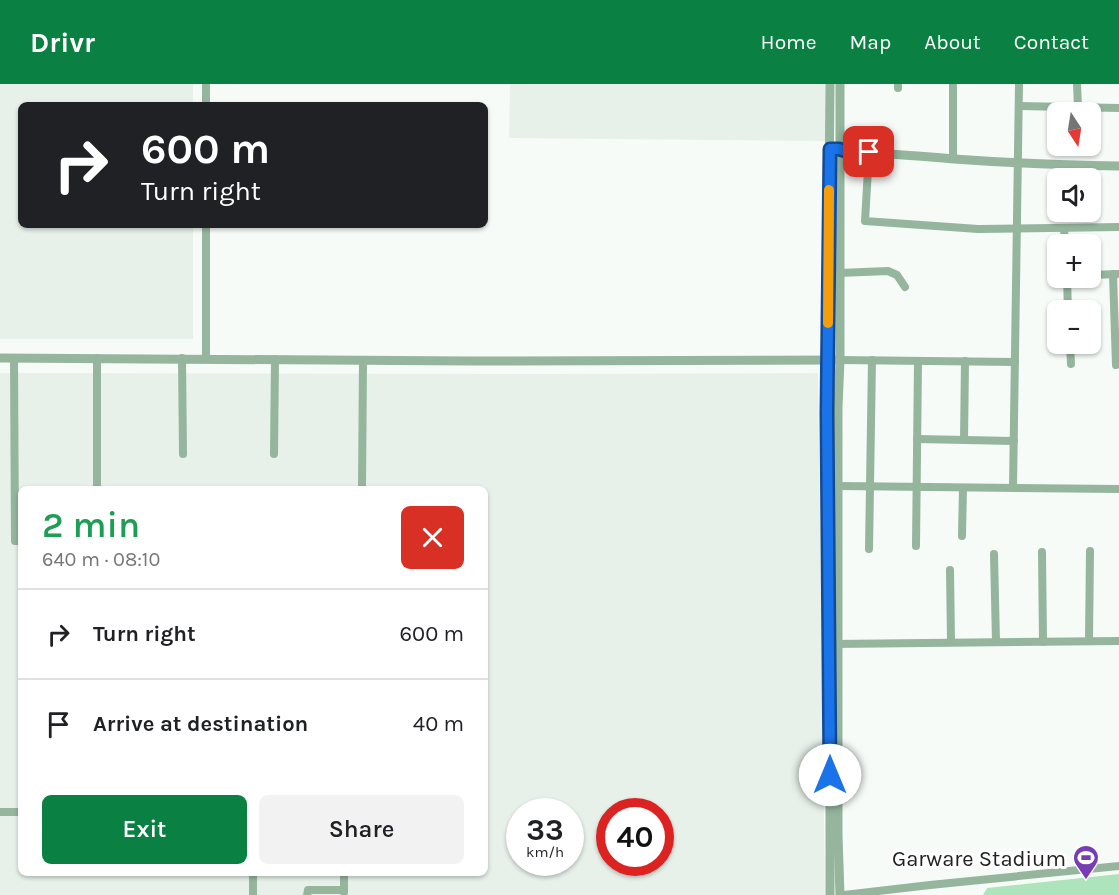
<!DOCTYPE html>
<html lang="en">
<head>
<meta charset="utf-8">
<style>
  body { margin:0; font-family:Karla,sans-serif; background:#f2f2f2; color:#202124; height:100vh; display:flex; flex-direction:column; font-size:22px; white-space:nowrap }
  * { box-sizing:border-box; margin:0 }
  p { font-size:20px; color:#757577 }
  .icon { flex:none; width:33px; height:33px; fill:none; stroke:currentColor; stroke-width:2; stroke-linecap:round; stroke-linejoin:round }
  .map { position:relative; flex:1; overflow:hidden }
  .side { position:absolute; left:18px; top:402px; width:470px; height:390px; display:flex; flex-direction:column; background:#fff; border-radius:9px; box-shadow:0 2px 4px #0004 }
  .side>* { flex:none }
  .hud { position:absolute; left:18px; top:18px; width:470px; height:126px; border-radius:9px; box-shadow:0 2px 4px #0004; background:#202124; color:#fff; overflow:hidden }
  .needle { width:39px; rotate:168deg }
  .controls { position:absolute; left:1047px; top:18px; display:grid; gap:12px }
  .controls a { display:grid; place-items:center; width:54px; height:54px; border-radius:9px; background:#fff; box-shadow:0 2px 4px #0004; font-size:30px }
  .speed { position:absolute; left:506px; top:714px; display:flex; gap:12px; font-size:30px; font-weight:700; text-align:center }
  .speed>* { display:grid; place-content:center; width:78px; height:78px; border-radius:50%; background:#fff; box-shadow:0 2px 4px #0004; line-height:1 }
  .speed small { font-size:15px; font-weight:400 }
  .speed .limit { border:9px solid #d22; background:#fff; color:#111 }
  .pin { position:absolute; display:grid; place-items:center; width:51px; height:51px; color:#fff; margin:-26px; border-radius:12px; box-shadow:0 3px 9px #0006 }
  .me { position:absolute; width:66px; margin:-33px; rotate:0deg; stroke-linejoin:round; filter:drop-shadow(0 0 4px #0008) }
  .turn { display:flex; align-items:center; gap:21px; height:126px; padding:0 24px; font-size:27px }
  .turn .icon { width:78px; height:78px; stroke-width:2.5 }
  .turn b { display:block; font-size:42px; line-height:51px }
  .round { display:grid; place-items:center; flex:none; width:63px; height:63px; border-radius:9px; background:#f2f2f2 }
  .head { display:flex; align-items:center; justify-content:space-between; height:102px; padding:0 24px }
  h1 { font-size:36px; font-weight:600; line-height:45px; color:#1e9e55 }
  .primary-button { display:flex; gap:12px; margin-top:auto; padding:12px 24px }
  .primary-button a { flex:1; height:69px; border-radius:9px; background:#0b8043; color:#fff; font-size:24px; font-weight:600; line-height:69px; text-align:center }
  .primary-button a+a { background:#f2f2f2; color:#202124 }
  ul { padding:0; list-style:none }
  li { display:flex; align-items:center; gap:18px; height:90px; padding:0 24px; border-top:2px solid #e0e0e0 }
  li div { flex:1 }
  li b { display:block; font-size:22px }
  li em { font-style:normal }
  header { display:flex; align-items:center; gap:36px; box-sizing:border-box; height:84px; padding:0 30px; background:#0b8043; color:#fff }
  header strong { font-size:28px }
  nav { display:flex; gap:33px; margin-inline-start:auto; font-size:21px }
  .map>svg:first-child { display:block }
  .built { fill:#e7f1e9; fill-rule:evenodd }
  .green { fill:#ade4bb }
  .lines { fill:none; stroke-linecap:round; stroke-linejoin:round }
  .minor { stroke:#95b59d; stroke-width:8 }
  .tertiary { stroke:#95b59d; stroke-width:9 }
  .route-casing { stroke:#114b97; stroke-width:15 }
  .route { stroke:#1a73e8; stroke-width:10 }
  .slow { stroke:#f59e0b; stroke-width:10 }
  .labels { text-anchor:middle; stroke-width:6; stroke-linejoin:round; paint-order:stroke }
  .poi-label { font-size:22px; fill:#212221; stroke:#fff; text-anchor:end }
</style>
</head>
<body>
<header>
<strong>Drivr</strong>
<nav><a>Home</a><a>Map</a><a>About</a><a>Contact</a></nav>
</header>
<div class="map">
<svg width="1119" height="811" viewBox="0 0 1119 811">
  <rect width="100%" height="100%" fill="#f7fbf8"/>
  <!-- built -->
  <g class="built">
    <path d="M 0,0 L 193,0 L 193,21 L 21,21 L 21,141 L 193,141 L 193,255 L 0,255 Z"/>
    <path d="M 510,0 L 825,0 L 825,57 L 509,54 Z"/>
    <path d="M 0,289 L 544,290 L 818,289 L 825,811 L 0,811 ZM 21,405 L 484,405 L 484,789 L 21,789 ZM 519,728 L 570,728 L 570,778 L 519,778 ZM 609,728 L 660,728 L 660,778 L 609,778 Z"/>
  </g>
  <!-- green -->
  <path class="green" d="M 1119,790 L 1119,811 L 983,811 L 987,804 Z"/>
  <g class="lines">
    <!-- minor -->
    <g class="minor">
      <path d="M 1077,0 L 1078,23"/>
      <path d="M 898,4 L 898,0"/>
      <path d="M 206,21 L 206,0"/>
      <path d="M 1019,22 L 1119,24"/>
      <path d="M 869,68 L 865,137 L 978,145 L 1119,143"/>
      <path d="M 953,75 L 953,0"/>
      <path d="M 1064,144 L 1065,160"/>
      <path d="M 839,189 L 888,187 L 897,191 L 905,203"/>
      <path d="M 1113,190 L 1116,281"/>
      <path d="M 1090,191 L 1119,190"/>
      <path d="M 1067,194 L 1068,226"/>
      <path d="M 1070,260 L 1071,280"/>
      <path d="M 14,274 L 15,457 L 21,457"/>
      <path d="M 97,274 L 97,405"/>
      <path d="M 182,274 L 183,370"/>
      <path d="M 206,274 L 206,141"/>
      <path d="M 840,276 L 1015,278"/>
      <path d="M 917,355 L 1014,357"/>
      <path d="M 964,356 L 965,277"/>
      <path d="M 274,370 L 275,275"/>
      <path d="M 839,402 L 1119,405"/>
      <path d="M 1013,404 L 1019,0"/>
      <path d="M 362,405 L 363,276"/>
      <path d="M 962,452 L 963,404"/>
      <path d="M 916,462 L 918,277"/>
      <path d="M 869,465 L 872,276"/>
      <path d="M 1042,468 L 1043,558"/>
      <path d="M 994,470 L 996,558"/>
      <path d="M 950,486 L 951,558"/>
      <path d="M 1089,557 L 1090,467"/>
      <path d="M 833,560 L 1119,557"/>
      <path d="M 0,728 L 21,728"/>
      <path d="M 344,808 L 344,789"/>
      <path d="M 253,811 L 253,789"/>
      <path d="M 307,811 L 308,806 L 344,806"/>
      <path d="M 844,811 L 930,801 L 1119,782"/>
    </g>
    <!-- tertiary -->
    <g class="tertiary">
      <path d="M 834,65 L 839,65 L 849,68 C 884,69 919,72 954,75 C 1009,79 1064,81 1119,82"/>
      <path d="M 0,274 L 470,277 L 840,276"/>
      <path d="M 830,811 L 830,560 L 827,324 L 830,0"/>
      <path d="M 840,811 L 838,752 L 838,323 L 840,276 L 840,0"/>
    </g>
  </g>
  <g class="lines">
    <defs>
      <path id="route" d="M 830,691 L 827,329 L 830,65 L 839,65 L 849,68 L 869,68"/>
    </defs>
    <!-- route casing -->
    <use href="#route" class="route-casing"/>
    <!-- route -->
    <use href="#route" class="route"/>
    <!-- slow -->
    <path class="slow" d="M 828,239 L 829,106"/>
  </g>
  <!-- icons -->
  <defs>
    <symbol id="stadium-pin" viewBox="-11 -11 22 30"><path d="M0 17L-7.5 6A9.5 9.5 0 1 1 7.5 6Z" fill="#763db4" stroke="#fff"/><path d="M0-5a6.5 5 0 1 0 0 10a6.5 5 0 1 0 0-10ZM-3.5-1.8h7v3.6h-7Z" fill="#fff"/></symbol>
  </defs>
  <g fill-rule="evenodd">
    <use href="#stadium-pin" x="1071" y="759" width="30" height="40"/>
  </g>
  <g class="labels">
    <!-- poi labels -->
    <g class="poi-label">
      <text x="1066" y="782">Garware Stadium</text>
    </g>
  </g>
</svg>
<div class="controls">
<a><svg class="needle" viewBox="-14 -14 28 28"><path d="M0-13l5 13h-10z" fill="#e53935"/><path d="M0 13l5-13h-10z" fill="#757577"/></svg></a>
<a><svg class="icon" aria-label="sound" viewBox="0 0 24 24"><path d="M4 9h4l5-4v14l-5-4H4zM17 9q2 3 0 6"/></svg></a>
<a>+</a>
<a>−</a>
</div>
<div class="speed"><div>33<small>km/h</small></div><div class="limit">40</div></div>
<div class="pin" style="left:869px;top:68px;background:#d93025"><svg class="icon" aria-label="arrive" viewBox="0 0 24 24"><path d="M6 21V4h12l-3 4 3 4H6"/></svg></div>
<svg class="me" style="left:830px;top:691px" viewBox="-20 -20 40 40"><circle r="19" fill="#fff"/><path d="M0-13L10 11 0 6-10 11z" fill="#1a73e8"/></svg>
<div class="hud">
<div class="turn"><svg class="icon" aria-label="right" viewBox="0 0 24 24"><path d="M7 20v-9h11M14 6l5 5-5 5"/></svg><div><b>600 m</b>Turn right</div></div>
</div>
<section class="side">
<div class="head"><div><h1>2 min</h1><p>640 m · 08:10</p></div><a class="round" style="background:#d93025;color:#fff"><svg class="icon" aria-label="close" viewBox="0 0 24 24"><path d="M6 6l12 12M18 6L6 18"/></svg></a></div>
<ul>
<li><svg class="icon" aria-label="right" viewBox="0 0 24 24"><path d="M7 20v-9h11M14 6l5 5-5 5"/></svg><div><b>Turn right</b></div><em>600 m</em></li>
<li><svg class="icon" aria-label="arrive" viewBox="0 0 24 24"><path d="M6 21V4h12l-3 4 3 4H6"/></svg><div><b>Arrive at destination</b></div><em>40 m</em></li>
</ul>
<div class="primary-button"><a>Exit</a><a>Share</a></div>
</section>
</div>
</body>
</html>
